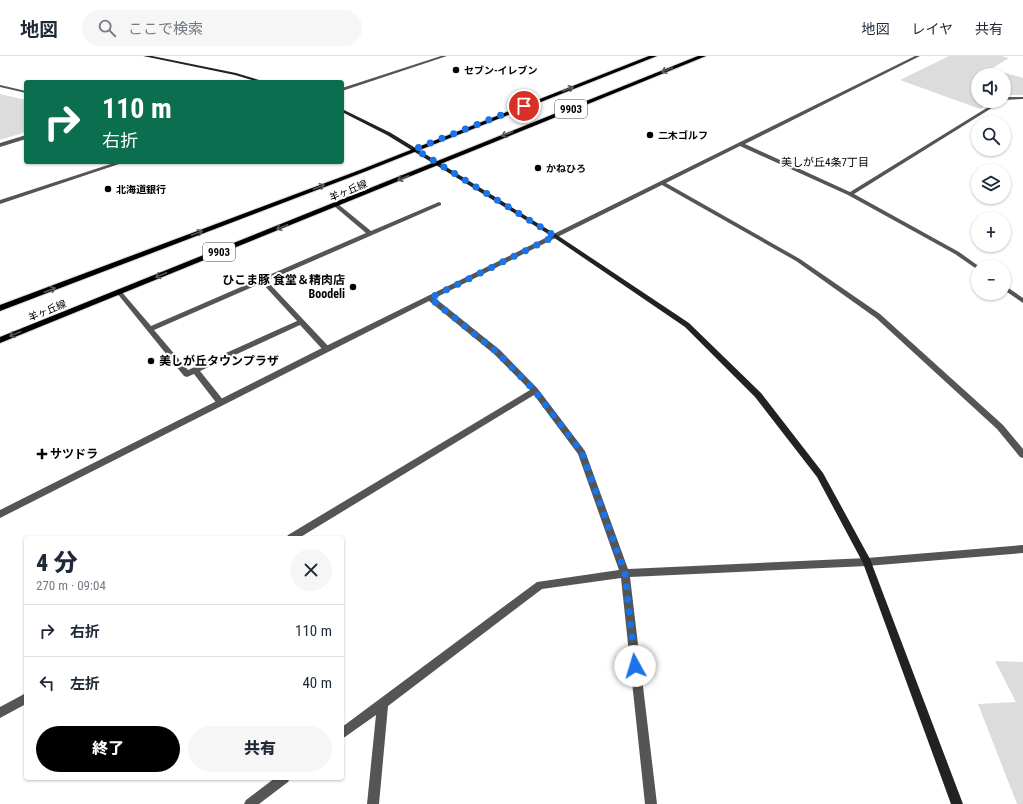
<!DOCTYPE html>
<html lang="ja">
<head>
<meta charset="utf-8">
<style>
  body { margin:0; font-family:"Roboto Condensed","Noto Sans JP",sans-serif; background:#f6f6f7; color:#1f2937; height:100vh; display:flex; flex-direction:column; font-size:15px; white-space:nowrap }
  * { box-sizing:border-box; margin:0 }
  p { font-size:13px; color:#747a83 }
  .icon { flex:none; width:22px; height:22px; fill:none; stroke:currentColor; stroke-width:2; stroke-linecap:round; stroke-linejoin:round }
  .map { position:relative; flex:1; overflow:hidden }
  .sheet { position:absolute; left:24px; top:480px; width:320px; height:244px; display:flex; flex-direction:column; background:#fff; border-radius:4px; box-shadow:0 1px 3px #0004 }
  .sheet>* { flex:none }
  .banner { position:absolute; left:24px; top:24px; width:320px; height:84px; border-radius:4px; box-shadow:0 1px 3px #0004; background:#0b6e4f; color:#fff; overflow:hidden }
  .buttons { position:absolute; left:971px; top:12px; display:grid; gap:8px }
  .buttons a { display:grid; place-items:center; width:40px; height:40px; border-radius:50%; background:#fff; box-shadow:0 1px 3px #0004; font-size:20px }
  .pin { position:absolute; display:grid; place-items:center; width:34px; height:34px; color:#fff; margin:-17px; border:2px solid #fff; border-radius:50%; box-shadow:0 1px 4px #0007 }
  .me { position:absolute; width:44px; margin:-22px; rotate:354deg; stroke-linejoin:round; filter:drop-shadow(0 0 3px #0008) }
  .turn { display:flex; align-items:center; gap:14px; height:84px; padding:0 12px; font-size:18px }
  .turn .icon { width:52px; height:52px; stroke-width:2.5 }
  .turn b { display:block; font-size:28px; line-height:34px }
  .round { display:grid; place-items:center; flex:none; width:42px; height:42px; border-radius:21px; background:#f6f6f7 }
  .summary { display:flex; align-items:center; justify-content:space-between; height:68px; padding:0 12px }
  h1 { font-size:24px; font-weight:800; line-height:30px }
  .cta { display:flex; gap:8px; margin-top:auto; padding:8px 12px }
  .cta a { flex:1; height:46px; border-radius:24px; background:#000; color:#fff; font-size:16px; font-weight:800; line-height:46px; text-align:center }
  .cta a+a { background:#f6f6f7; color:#1f2937 }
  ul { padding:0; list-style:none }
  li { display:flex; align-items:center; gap:12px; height:52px; padding:0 12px; border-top:1px solid #e0e1e3 }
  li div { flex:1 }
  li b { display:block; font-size:15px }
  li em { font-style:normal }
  header { display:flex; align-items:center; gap:24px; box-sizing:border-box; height:56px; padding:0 20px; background:#fff; border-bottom:1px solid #e0e1e3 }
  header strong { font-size:19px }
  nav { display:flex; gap:22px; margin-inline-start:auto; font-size:14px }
  .search { width:280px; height:36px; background:#f6f6f7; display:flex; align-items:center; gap:10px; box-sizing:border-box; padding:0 14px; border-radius:22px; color:#747a83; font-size:15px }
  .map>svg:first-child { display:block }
  .green { fill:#dcdcdc }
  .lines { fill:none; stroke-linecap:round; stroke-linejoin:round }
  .primary-casing { stroke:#dbdbdb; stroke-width:2 }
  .lane { fill:#555; fill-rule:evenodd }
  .street { fill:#555; fill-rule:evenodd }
  .secondary { fill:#222; fill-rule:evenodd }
  .primary { fill:#000; fill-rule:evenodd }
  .oneway { stroke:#595959 }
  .route { stroke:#1a73e8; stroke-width:7; stroke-dasharray:0 12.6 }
  .poi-dot { fill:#000; stroke:#fff; stroke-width:1.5 }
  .labels { text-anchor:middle; stroke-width:4; stroke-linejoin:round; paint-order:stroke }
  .far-poi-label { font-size:10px; font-weight:bold; fill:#000; stroke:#fff; text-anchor:start }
  .far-street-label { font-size:10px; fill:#000; stroke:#fff }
  .shield { fill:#fff; stroke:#4c4c4c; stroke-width:1 }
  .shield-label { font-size:11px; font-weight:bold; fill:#000 }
  .far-neighbourhood-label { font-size:11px; fill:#000; stroke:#fff }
  .poi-label { font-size:12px; font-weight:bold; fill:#000; stroke:#fff; text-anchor:start }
</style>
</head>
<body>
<header>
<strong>地図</strong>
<div class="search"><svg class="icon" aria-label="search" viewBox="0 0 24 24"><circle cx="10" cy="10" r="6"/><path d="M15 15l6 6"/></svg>ここで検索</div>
<nav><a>地図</a><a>レイヤ</a><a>共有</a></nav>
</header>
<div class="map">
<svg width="1023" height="748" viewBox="0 0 1023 748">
  <rect width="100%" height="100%" fill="#fff"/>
  <!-- green -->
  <g class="green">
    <path d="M 949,0 L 1002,0 L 1009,2 L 991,13 L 1023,22 L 1023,39 L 1004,39 L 1004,19 L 978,19 L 978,45 L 993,45 L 980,53 L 900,24 Z"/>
    <path d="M 0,38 L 26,44 L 26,76 L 0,84 Z"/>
    <path d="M 995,605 L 1023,606 L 1023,748 L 1017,748 L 978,648 L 1016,646 Z"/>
  </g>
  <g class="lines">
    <defs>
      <g id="primary">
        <path d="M 649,0 L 657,0 L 364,116 L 0,255 L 0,249 L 360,114 Z"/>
        <path d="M 698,0 L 706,0 L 0,287 L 0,281 Z"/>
      </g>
    </defs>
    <!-- primary casing -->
    <use href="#primary" class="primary-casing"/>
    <!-- lane -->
    <path class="lane" d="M 439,146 L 441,147 L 441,149 L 267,225 L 331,293 L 330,295 L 324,295 L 300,269 L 200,315 L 224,345 L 225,347 L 221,350 L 218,349 L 194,318 L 187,321 L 184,320 L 116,236 L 119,234 L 121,235 L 151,270 L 366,177 L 334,150 L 334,148 L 338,148 L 371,175 ZM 262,227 L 297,265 L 188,314 L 154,274 Z"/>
    <!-- street -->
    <g class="street">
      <path d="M 441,0 L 447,0 L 342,35 L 342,32 Z"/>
      <path d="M 915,0 L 920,0 L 745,88 L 850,136 L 998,45 L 1003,45 L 854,138 L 959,196 L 980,211 L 978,211 L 978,214 L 955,198 L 848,139 L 740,90 L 666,127 L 800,203 L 880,258 L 1003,369 L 1023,393 L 1023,402 L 1020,401 L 997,373 L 876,262 L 796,205 L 662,129 L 435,242 L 500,294 L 538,333 L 585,395 L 628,513 L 867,502 L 1023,489 L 1023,497 L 867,510 L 630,521 L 657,748 L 645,748 L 621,522 L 542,533 L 388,650 L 379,748 L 367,748 L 376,659 L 342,683 L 342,671 L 537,526 L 619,514 L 578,398 L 534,339 L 299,482 L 286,482 L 288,479 L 530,334 L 494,298 L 429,245 L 0,462 L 0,454 L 324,291 Z"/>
      <path d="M 0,29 L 26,35 L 26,37 L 0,31 Z"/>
      <path d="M 1004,41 L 1023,41 L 1023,43 L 1004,44 Z"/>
      <path d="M 26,79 L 26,83 L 0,91 L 0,87 Z"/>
      <path d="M 117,106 L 125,106 L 0,148 L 0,144 Z"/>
      <path d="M 1004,229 L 1023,242 L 1023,247 L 1004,234 Z"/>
      <path d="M 26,637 L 26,648 L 0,662 L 0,651 Z"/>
      <path d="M 275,722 L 290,722 L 288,726 L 259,748 L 244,748 L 246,744 Z"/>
    </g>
    <!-- secondary -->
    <g class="secondary">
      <path d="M 143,0 L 152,0 L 236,17 L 266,26 L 259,26 L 235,19 Z"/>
      <path d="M 342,53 L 391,77 L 557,179 L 689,267 L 761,337 L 823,417 L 870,503 L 963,748 L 951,748 L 863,507 L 817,421 L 755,341 L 685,271 L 553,181 L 387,79 L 342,56 Z"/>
    </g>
    <!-- primary -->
    <use href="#primary" class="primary"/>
  </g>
  <!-- one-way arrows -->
  <defs><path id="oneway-shaft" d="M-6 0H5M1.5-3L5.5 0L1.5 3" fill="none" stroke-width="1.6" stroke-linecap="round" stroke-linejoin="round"/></defs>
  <g class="oneway">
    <use href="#oneway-shaft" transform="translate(667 14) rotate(158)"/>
    <use href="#oneway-shaft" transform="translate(568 33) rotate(-21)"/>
    <use href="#oneway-shaft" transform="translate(507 78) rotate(158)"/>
    <use href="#oneway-shaft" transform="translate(403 122) rotate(157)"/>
    <use href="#oneway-shaft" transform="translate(319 131) rotate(-21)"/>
    <use href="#oneway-shaft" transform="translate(282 171) rotate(158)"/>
    <use href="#oneway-shaft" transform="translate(197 177) rotate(-21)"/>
    <use href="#oneway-shaft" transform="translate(161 219) rotate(158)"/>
    <use href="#oneway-shaft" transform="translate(50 234) rotate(-21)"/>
    <use href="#oneway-shaft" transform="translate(15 278) rotate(158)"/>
  </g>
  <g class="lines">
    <!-- route -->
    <path class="route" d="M 524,50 L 415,93 L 555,180 L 430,242 L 497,296 L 535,335 L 582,397 L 625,517 L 635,610"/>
  </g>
  <!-- markers -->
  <g class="poi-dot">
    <circle cx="456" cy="14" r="4"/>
    <circle cx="650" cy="79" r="4"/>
    <circle cx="538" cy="112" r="4"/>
    <circle cx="108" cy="133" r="4"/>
    <circle cx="353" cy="231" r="4"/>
    <circle cx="151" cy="305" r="4"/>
    <path d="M40 392h4v4h4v4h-4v4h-4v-4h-4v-4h4z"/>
  </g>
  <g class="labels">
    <!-- far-poi labels -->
    <g class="far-poi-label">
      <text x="464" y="18">セブン-イレブン</text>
      <text x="658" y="83">二木ゴルフ</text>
      <text x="546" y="116">かねひろ</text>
      <text x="116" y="137">北海道銀行</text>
    </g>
    <!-- far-street labels -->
    <g class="far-street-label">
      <text transform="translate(348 134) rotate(-22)" y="4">羊ヶ丘線</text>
      <text transform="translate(47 254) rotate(-22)" y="4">羊ヶ丘線</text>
    </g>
    <!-- shield labels -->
    <g class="shield">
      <rect x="555" y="44" width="32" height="18" rx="3"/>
      <rect x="203" y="187" width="32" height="18" rx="3"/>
    </g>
    <g class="shield-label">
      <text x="571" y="57">9903</text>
      <text x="219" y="200">9903</text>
    </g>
    <!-- far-neighbourhood labels -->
    <g class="far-neighbourhood-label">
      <text x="825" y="110">美しが丘4条7丁目</text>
    </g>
    <!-- poi labels -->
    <g class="poi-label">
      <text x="345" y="228" text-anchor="end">ひこま豚 食堂＆精肉店<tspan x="345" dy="14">Boodeli</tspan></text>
      <text x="159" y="309">美しが丘タウンプラザ</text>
      <text x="50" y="402">サツドラ</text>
    </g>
  </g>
</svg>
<div class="buttons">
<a><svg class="icon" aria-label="sound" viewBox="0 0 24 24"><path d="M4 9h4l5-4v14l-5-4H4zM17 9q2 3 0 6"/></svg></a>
<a><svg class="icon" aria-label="search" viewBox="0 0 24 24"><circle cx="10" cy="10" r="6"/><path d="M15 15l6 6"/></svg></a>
<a><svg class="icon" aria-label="layers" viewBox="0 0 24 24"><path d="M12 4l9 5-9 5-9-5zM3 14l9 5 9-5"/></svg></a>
<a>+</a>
<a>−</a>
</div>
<div class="pin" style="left:524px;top:50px;background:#d93025"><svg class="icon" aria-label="arrive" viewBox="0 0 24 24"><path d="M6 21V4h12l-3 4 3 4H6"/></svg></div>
<svg class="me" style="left:635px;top:610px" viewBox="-20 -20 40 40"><circle r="19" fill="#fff"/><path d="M0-13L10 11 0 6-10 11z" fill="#1a73e8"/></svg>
<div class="banner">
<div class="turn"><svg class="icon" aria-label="right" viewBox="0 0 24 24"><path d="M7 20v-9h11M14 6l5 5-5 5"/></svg><div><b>110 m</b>右折</div></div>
</div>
<section class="sheet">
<div class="summary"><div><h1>4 分</h1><p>270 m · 09:04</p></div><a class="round"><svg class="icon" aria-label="close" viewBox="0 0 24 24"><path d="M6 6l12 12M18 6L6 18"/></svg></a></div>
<ul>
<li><svg class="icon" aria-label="right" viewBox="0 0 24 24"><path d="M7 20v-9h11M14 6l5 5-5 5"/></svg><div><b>右折</b></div><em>110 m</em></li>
<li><svg class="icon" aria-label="left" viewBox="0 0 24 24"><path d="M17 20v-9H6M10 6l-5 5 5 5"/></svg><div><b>左折</b></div><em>40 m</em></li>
</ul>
<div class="cta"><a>終了</a><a>共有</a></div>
</section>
</div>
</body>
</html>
